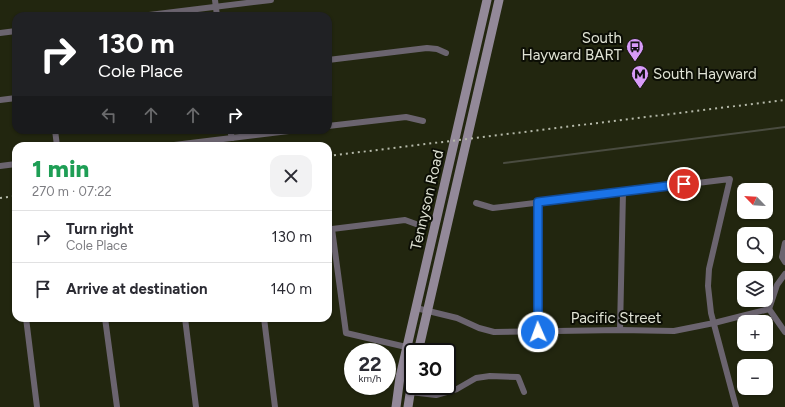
<!DOCTYPE html>
<html lang="en">
<head>
<meta charset="utf-8">
<style>
  body { margin:0; font-family:Figtree,sans-serif; background:#f2f2f3; color:#2b2b33; height:100vh; display:flex; flex-direction:column; font-size:15px; white-space:nowrap }
  * { box-sizing:border-box; margin:0 }
  p { font-size:13px; color:#7c7c81 }
  .icon { flex:none; width:22px; height:22px; fill:none; stroke:currentColor; stroke-width:2; stroke-linecap:round; stroke-linejoin:round }
  .map { position:relative; flex:1; overflow:hidden }
  .sheet { position:absolute; left:12px; top:142px; width:320px; height:180px; display:flex; flex-direction:column; background:#fff; border-radius:12px; box-shadow:0 1px 3px #0004 }
  .sheet>* { flex:none }
  .hud { position:absolute; left:12px; top:12px; width:320px; height:122px; border-radius:12px; box-shadow:0 1px 3px #0004; background:#202124; color:#fff; overflow:hidden }
  .needle { width:26px; rotate:295deg }
  .buttons { position:absolute; left:737px; top:183px; display:grid; gap:8px }
  .buttons a { display:grid; place-items:center; width:36px; height:36px; border-radius:8px; background:#fff; box-shadow:0 1px 3px #0004; font-size:20px }
  .speed { position:absolute; left:344px; top:343px; display:flex; gap:8px; font-size:20px; font-weight:700; text-align:center }
  .speed>* { display:grid; place-content:center; width:52px; height:52px; border-radius:50%; background:#fff; box-shadow:0 1px 3px #0004; line-height:1 }
  .speed small { font-size:10px; font-weight:400 }
  .speed .limit { border:2px solid #111; border-radius:6px; background:#fff; color:#111 }
  .pin { position:absolute; display:grid; place-items:center; width:34px; height:34px; color:#fff; margin:-17px; border:2px solid #fff; border-radius:50%; box-shadow:0 1px 4px #0007 }
  .me { position:absolute; width:44px; margin:-22px; rotate:358deg; stroke-linejoin:round; filter:drop-shadow(0 0 3px #0008) }
  .turn { display:flex; align-items:center; gap:14px; height:84px; padding:0 20px; font-size:18px }
  .turn .icon { width:52px; height:52px; stroke-width:2.5 }
  .turn b { display:block; font-size:28px; line-height:34px }
  .lanes { display:flex; align-items:center; height:38px; padding:0 20px; background:#0003; justify-content:center; gap:20px; direction:ltr }
  .lanes .off { opacity:.35 }
  .round { display:grid; place-items:center; flex:none; width:42px; height:42px; border-radius:12px; background:#f2f2f3 }
  .overview { display:flex; align-items:center; justify-content:space-between; height:68px; padding:0 20px }
  h1 { font-size:24px; font-weight:800; line-height:30px; color:#1e9e55 }
  ul { padding:0; list-style:none }
  li { display:flex; align-items:center; gap:12px; height:52px; padding:0 20px; border-top:1px solid #e1e1e2 }
  li div { flex:1 }
  li b { display:block; font-size:15px }
  li em { font-style:normal }
  .map>svg:first-child { display:block }
  .lines { fill:none; stroke-linecap:round; stroke-linejoin:round }
  .stream { stroke:#4a4c40; stroke-width:2 }
  .minor { stroke:#6b646f; stroke-width:6 }
  .secondary { stroke:#938999; stroke-width:9 }
  .rail { stroke:#b4b8a8; stroke-width:2; stroke-dasharray:2 4; stroke-linecap:butt }
  .route-casing { stroke:#114b97; stroke-width:10 }
  .route { stroke:#1a73e8; stroke-width:7 }
  .labels { text-anchor:middle; stroke-width:4; stroke-linejoin:round; paint-order:stroke }
  .poi-label { font-size:15px; fill:#e0e3d5; stroke:#0c0e05; text-anchor:end }
  .street-label { font-size:15px; fill:#e0e3d5; stroke:#0c0e05 }
</style>
</head>
<body>
<div class="map">
<svg width="785" height="407" viewBox="0 0 785 407">
  <rect width="100%" height="100%" fill="#22260f"/>
  <g class="lines">
    <!-- stream -->
    <path class="stream" d="M 504,163 L 785,127"/>
    <!-- minor -->
    <g class="minor">
      <path d="M 215,0 L 217,16"/>
      <path d="M 141,16 L 271,0"/>
      <path d="M 0,33 L 16,31"/>
      <path d="M 328,60 L 427,48 L 437,49 L 446,53"/>
      <path d="M 0,100 L 16,98"/>
      <path d="M 328,126 L 406,117 L 423,121"/>
      <path d="M 55,130 L 57,146"/>
      <path d="M 230,130 L 232,138"/>
      <path d="M 166,146 L 297,130"/>
      <path d="M 0,166 L 16,164"/>
      <path d="M 538,202 L 538,332"/>
      <path d="M 476,203 L 493,208 L 730,179 L 709,269 L 708,286 L 711,313 L 736,407"/>
      <path d="M 416,224 L 405,220 L 332,229 L 346,333 L 419,350"/>
      <path d="M 785,243 L 782,257 L 785,262"/>
      <path d="M 416,308 L 457,318 L 479,328 L 494,332 L 620,330 L 674,331 L 714,323 L 769,309"/>
      <path d="M 769,309 L 777,285 L 785,274"/>
      <path d="M 769,309 L 785,332"/>
      <path d="M 26,318 L 37,407"/>
      <path d="M 105,318 L 117,407"/>
      <path d="M 185,318 L 196,407"/>
      <path d="M 264,318 L 275,407"/>
      <path d="M 620,330 L 623,192"/>
      <path d="M 410,392 L 436,395 L 457,389 L 476,378 L 490,376 L 518,377 L 524,392"/>
    </g>
    <!-- secondary -->
    <g class="secondary">
      <path d="M 418,352 L 499,0"/>
      <path d="M 396,407 L 400,377 L 487,0"/>
      <path d="M 408,407 L 413,375"/>
    </g>
    <!-- rail -->
    <g class="rail">
      <path d="M 328,156 L 785,100"/>
      <path d="M 0,198 L 16,196"/>
    </g>
  </g>
  <g class="lines">
    <defs>
      <path id="route" d="M 538,332 L 538,202 L 684,184"/>
    </defs>
    <!-- route casing -->
    <use href="#route" class="route-casing"/>
    <!-- route -->
    <use href="#route" class="route"/>
  </g>
  <!-- icons -->
  <defs>
    <symbol id="bus-pin" viewBox="-11 -11 22 30"><path d="M0 17L-7.5 6A9.5 9.5 0 1 1 7.5 6Z" fill="#d89bf8" stroke="#0c0e05"/><path d="M-5-6H5V4H4V6H2V4H-2V6H-4V4H-5ZM-3.5-4V0h7V-4ZM-3.5 1.2v1.5H-2V1.2ZM2 1.2v1.5H3.5V1.2Z" fill="#111"/></symbol>
    <symbol id="metro-pin" viewBox="-11 -11 22 30"><path d="M0 17L-7.5 6A9.5 9.5 0 1 1 7.5 6Z" fill="#d89bf8" stroke="#0c0e05"/><path d="M-5.5 5V-5H-3L0 0L3-5H5.5V5H3V-.5L0 4L-3-.5V5Z" fill="#111"/></symbol>
  </defs>
  <g fill-rule="evenodd">
    <use href="#bus-pin" x="625" y="37" width="20" height="27"/>
    <use href="#metro-pin" x="630" y="64" width="20" height="27"/>
  </g>
  <g class="labels">
    <!-- poi labels -->
    <g class="poi-label">
      <text x="622" y="43">South<tspan x="622" dy="17">Hayward BART</tspan></text>
      <text x="653" y="79" text-anchor="start">South Hayward</text>
    </g>
    <!-- street labels -->
    <g class="street-label">
      <text transform="translate(427 200) rotate(-77)" y="5">Tennyson Road</text>
      <text x="616" y="323">Pacific Street</text>
    </g>
  </g>
</svg>
<div class="buttons">
<a><svg class="needle" viewBox="-14 -14 28 28"><path d="M0-13l5 13h-10z" fill="#e53935"/><path d="M0 13l5-13h-10z" fill="#7c7c81"/></svg></a>
<a><svg class="icon" aria-label="search" viewBox="0 0 24 24"><circle cx="10" cy="10" r="6"/><path d="M15 15l6 6"/></svg></a>
<a><svg class="icon" aria-label="layers" viewBox="0 0 24 24"><path d="M12 4l9 5-9 5-9-5zM3 14l9 5 9-5"/></svg></a>
<a>+</a>
<a>−</a>
</div>
<div class="speed"><div>22<small>km/h</small></div><div class="limit">30</div></div>
<div class="pin" style="left:684px;top:184px;background:#d93025"><svg class="icon" aria-label="arrive" viewBox="0 0 24 24"><path d="M6 21V4h12l-3 4 3 4H6"/></svg></div>
<svg class="me" style="left:538px;top:332px" viewBox="-20 -20 40 40"><circle r="17" fill="#1a73e8" stroke="#fff" stroke-width="3"/><path d="M0-11L8 9 0 5-8 9z" fill="#fff"/></svg>
<div class="hud">
<div class="turn"><svg class="icon" aria-label="right" viewBox="0 0 24 24"><path d="M7 20v-9h11M14 6l5 5-5 5"/></svg><div><b>130 m</b>Cole Place</div></div>
<div class="lanes"><svg class="icon off" aria-label="left" viewBox="0 0 24 24"><path d="M17 20v-9H6M10 6l-5 5 5 5"/></svg><svg class="icon off" aria-label="ahead" viewBox="0 0 24 24"><path d="M12 20V5M6 11l6-6 6 6"/></svg><svg class="icon off" aria-label="ahead" viewBox="0 0 24 24"><path d="M12 20V5M6 11l6-6 6 6"/></svg><svg class="icon" aria-label="right" viewBox="0 0 24 24"><path d="M7 20v-9h11M14 6l5 5-5 5"/></svg></div>
</div>
<section class="sheet">
<div class="overview"><div><h1>1 min</h1><p>270 m · 07:22</p></div><a class="round"><svg class="icon" aria-label="close" viewBox="0 0 24 24"><path d="M6 6l12 12M18 6L6 18"/></svg></a></div>
<ul>
<li><svg class="icon" aria-label="right" viewBox="0 0 24 24"><path d="M7 20v-9h11M14 6l5 5-5 5"/></svg><div><b>Turn right</b><p>Cole Place</p></div><em>130 m</em></li>
<li><svg class="icon" aria-label="arrive" viewBox="0 0 24 24"><path d="M6 21V4h12l-3 4 3 4H6"/></svg><div><b>Arrive at destination</b></div><em>140 m</em></li>
</ul>
</section>
</div>
</body>
</html>
